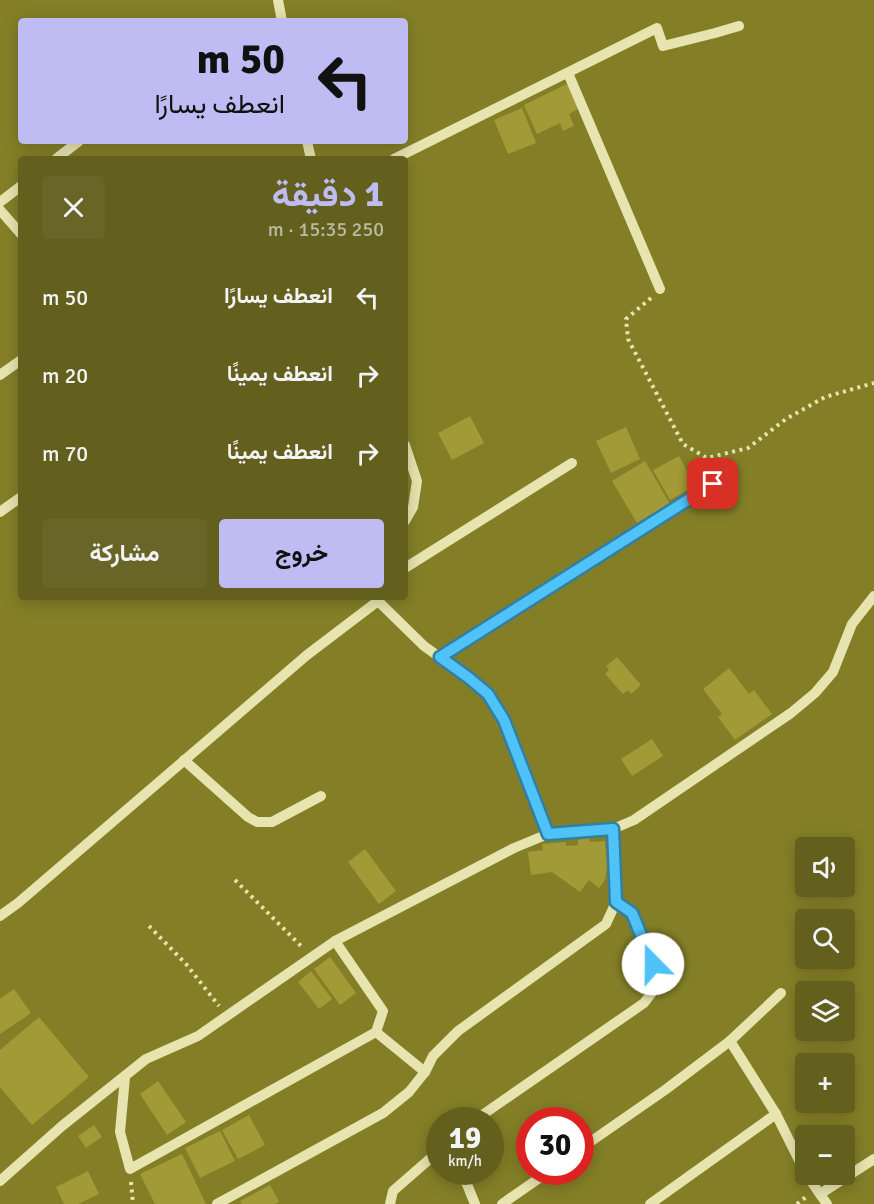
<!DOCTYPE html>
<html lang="ar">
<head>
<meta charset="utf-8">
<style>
  body { margin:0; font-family:Signika,Vazirmatn,sans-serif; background:#696526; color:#f1f3f6; direction:rtl; height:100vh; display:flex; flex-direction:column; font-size:22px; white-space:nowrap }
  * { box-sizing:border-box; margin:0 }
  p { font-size:20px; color:#bbbba4 }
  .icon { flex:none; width:33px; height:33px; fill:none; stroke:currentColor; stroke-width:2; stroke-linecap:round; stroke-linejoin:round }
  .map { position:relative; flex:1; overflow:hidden; direction:ltr }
  .sheet { position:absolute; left:18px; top:156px; width:390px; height:444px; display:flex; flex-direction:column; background:#635f1d; border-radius:6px; box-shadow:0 3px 15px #0003; direction:rtl }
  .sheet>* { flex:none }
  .guide { position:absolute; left:18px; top:18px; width:390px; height:126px; border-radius:6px; box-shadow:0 3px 15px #0003; direction:rtl; background:#bfbbf3; color:#111; overflow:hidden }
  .controls { position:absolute; left:795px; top:837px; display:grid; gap:12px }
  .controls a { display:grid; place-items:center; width:60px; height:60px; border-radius:6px; background:#635f1d; box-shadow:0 3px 15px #0003; font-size:30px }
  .speed { position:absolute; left:426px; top:1107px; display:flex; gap:12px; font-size:30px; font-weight:700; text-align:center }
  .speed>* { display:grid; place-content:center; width:78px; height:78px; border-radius:50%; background:#635f1d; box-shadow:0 3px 15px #0003; line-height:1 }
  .speed small { font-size:15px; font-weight:400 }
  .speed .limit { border:9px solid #d22; background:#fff; color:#111 }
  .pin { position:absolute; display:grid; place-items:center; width:51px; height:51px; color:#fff; margin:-26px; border-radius:12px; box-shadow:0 3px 9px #0006 }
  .me { position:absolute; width:66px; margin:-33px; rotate:338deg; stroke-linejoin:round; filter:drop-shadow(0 0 4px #0008) }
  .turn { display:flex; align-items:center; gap:21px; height:126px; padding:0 24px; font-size:27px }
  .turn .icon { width:78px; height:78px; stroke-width:2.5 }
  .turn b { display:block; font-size:42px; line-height:51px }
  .round { display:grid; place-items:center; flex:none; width:63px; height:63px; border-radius:6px; background:#696526 }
  .headline { display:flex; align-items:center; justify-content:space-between; height:102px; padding:0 24px }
  h1 { font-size:36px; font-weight:700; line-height:45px; color:#bfbbf3 }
  .button { display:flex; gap:12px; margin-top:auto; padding:12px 24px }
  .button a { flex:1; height:69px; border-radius:6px; background:#bfbbf3; color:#111; font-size:24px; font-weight:700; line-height:69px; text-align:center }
  .button a+a { background:#696526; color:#f1f3f6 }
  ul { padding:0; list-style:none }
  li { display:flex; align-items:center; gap:18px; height:78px; padding:0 24px }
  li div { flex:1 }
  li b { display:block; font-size:22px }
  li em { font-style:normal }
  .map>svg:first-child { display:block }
  .building { fill:#a19a37 }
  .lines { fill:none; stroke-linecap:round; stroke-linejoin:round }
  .path { stroke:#e7e4b0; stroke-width:4; stroke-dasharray:3 4.5; stroke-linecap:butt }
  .minor { stroke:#e7e4b0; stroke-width:10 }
  .route-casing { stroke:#337fa1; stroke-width:15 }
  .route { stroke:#4fc3f7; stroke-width:10 }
</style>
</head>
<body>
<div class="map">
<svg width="874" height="1204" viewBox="0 0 874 1204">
  <rect width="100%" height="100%" fill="#847f27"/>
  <!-- building -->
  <g class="building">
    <path d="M 569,83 L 580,108 L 569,114 L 574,126 L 563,131 L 560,123 L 537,134 L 524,105 Z"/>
    <path d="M 522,108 L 536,143 L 508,154 L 494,120 Z"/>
    <path d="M 470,416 L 484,443 L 452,460 L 438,433 Z"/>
    <path d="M 626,427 L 640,459 L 611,473 L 596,441 Z"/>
    <path d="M 679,456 L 695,486 L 670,500 L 653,470 Z"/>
    <path d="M 645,461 L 670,504 L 637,523 L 612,481 Z"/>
    <path d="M 617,657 L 641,685 L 631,694 L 628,690 L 623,694 L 605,674 L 609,670 L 606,666 Z"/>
    <path d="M 729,668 L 749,694 L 754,690 L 772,714 L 735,740 L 718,717 L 722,714 L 703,689 Z"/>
    <path d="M 652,739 L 663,756 L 632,776 L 621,759 Z"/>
    <path d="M 589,838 L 590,842 L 605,841 L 607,867 L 605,880 L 599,888 L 589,880 L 580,892 L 552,872 L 531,875 L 528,852 L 543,850 L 542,844 L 566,842 L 566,846 L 578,845 L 578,840 Z"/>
    <path d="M 365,849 L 396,891 L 379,904 L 348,862 Z"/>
    <path d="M 330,957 L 356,993 L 340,1005 L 314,969 Z"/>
    <path d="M 311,971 L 332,999 L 319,1009 L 298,982 Z"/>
    <path d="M 14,989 L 31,1013 L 0,1034 L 0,999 Z"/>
    <path d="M 39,1017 L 89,1077 L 32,1125 L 0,1087 L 0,1050 Z"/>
    <path d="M 158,1081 L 186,1122 L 167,1135 L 140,1094 Z"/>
    <path d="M 249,1115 L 265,1145 L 238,1159 L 222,1130 Z"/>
    <path d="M 94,1125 L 102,1137 L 86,1148 L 78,1136 Z"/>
    <path d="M 220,1131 L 235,1161 L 200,1178 L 185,1148 Z"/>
    <path d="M 182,1154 L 206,1204 L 155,1204 L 140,1174 Z"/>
    <path d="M 88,1171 L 99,1194 L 78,1204 L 64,1204 L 56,1187 Z"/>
    <path d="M 270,1185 L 279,1202 L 275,1204 L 242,1204 L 240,1201 Z"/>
  </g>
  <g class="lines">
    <!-- path -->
    <g class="path">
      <path d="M 651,298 L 626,319 L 628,339 L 683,444 L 707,458 L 748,448 L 786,419 L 825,397 L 874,383"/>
      <path d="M 235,880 L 303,948"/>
      <path d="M 149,926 L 186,964 L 219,1006"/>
      <path d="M 131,1182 L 133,1204"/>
      <path d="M 797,1204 L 806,1197"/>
    </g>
    <!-- minor -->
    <g class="minor">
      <path d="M 278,0 L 282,21"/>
      <path d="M 568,73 L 660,289"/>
      <path d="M 307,141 L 311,159"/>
      <path d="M 56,159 L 79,141"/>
      <path d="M 394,159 L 657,28 L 663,46 L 715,33 L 739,26"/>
      <path d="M 0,202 L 21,186"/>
      <path d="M 0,210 L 21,234"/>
      <path d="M 0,375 L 21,360"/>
      <path d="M 405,445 L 417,481 L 413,507 L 405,521"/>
      <path d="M 0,512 L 21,497"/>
      <path d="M 405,568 L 572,463"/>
      <path d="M 377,597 L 378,601 L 424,646 L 469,678 L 488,694 L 504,720 L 548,834"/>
      <path d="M 439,657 L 732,472"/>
      <path d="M 184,760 L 248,817 L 257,822 L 272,822 L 321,796"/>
      <path d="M 0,916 L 18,903 L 307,655 L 378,601"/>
      <path d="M 335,941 L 383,1011 L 376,1032 L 425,1072"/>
      <path d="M 730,1041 L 776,1114 L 806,1174"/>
      <path d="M 125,1077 L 120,1132 L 130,1169 L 376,1032"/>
      <path d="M 475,1120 L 644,1003 L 660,982 L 632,913 L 616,902"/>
      <path d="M 580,1149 L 665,1090 L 730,1041 L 781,993"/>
      <path d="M 462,1172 L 475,1204"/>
      <path d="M 806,1174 L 827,1204"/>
      <path d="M 0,1181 L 62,1126 L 146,1059 L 198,1036 L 335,941 L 514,848 L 548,834 L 613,829 L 634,820 L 791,713 L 815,693 L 833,672 L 852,624 L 874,596"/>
      <path d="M 820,1194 L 874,1159"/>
      <path d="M 217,1204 L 383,1113 L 409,1092 L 425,1072 L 433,1056 L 458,1031 L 606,924 L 616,902 L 613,829"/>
      <path d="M 390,1204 L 393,1191 L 440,1150"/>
      <path d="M 502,1204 L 548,1172"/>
      <path d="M 650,1204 L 776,1114"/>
    </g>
  </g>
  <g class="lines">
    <defs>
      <path id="route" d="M 653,964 L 632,913 L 616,902 L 613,829 L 548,834 L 504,720 L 488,694 L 469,678 L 440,657 L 713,484"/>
    </defs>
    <!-- route casing -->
    <use href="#route" class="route-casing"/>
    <!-- route -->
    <use href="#route" class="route"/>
  </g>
</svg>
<div class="controls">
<a><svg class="icon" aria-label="sound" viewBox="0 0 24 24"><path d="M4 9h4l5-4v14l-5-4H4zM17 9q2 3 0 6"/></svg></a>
<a><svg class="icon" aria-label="search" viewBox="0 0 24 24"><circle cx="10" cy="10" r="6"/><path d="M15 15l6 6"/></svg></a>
<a><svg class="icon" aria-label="layers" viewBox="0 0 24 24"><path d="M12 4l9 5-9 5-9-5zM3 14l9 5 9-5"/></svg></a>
<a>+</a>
<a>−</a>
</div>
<div class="speed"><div>19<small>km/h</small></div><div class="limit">30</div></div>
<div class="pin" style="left:713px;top:484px;background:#d93025"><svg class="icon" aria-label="arrive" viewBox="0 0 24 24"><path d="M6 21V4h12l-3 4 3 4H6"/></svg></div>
<svg class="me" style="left:653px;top:964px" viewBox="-20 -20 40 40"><circle r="19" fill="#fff"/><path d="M0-13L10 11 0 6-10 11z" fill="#4fc3f7"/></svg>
<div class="guide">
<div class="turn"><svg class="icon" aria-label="left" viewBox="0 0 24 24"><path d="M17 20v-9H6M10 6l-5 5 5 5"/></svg><div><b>50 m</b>انعطف يسارًا</div></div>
</div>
<section class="sheet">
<div class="headline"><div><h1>1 دقيقة</h1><p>250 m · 15:35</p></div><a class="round"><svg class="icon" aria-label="close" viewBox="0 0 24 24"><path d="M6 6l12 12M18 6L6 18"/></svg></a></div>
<ul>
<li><svg class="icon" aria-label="left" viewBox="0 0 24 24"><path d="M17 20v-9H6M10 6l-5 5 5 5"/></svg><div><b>انعطف يسارًا</b></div><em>50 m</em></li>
<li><svg class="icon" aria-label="right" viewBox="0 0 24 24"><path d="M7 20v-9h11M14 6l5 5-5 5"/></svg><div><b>انعطف يمينًا</b></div><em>20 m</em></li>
<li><svg class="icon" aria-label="right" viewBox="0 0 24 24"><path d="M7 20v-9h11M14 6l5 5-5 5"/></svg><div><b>انعطف يمينًا</b></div><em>70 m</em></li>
</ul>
<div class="button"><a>خروج</a><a>مشاركة</a></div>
</section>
</div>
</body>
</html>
